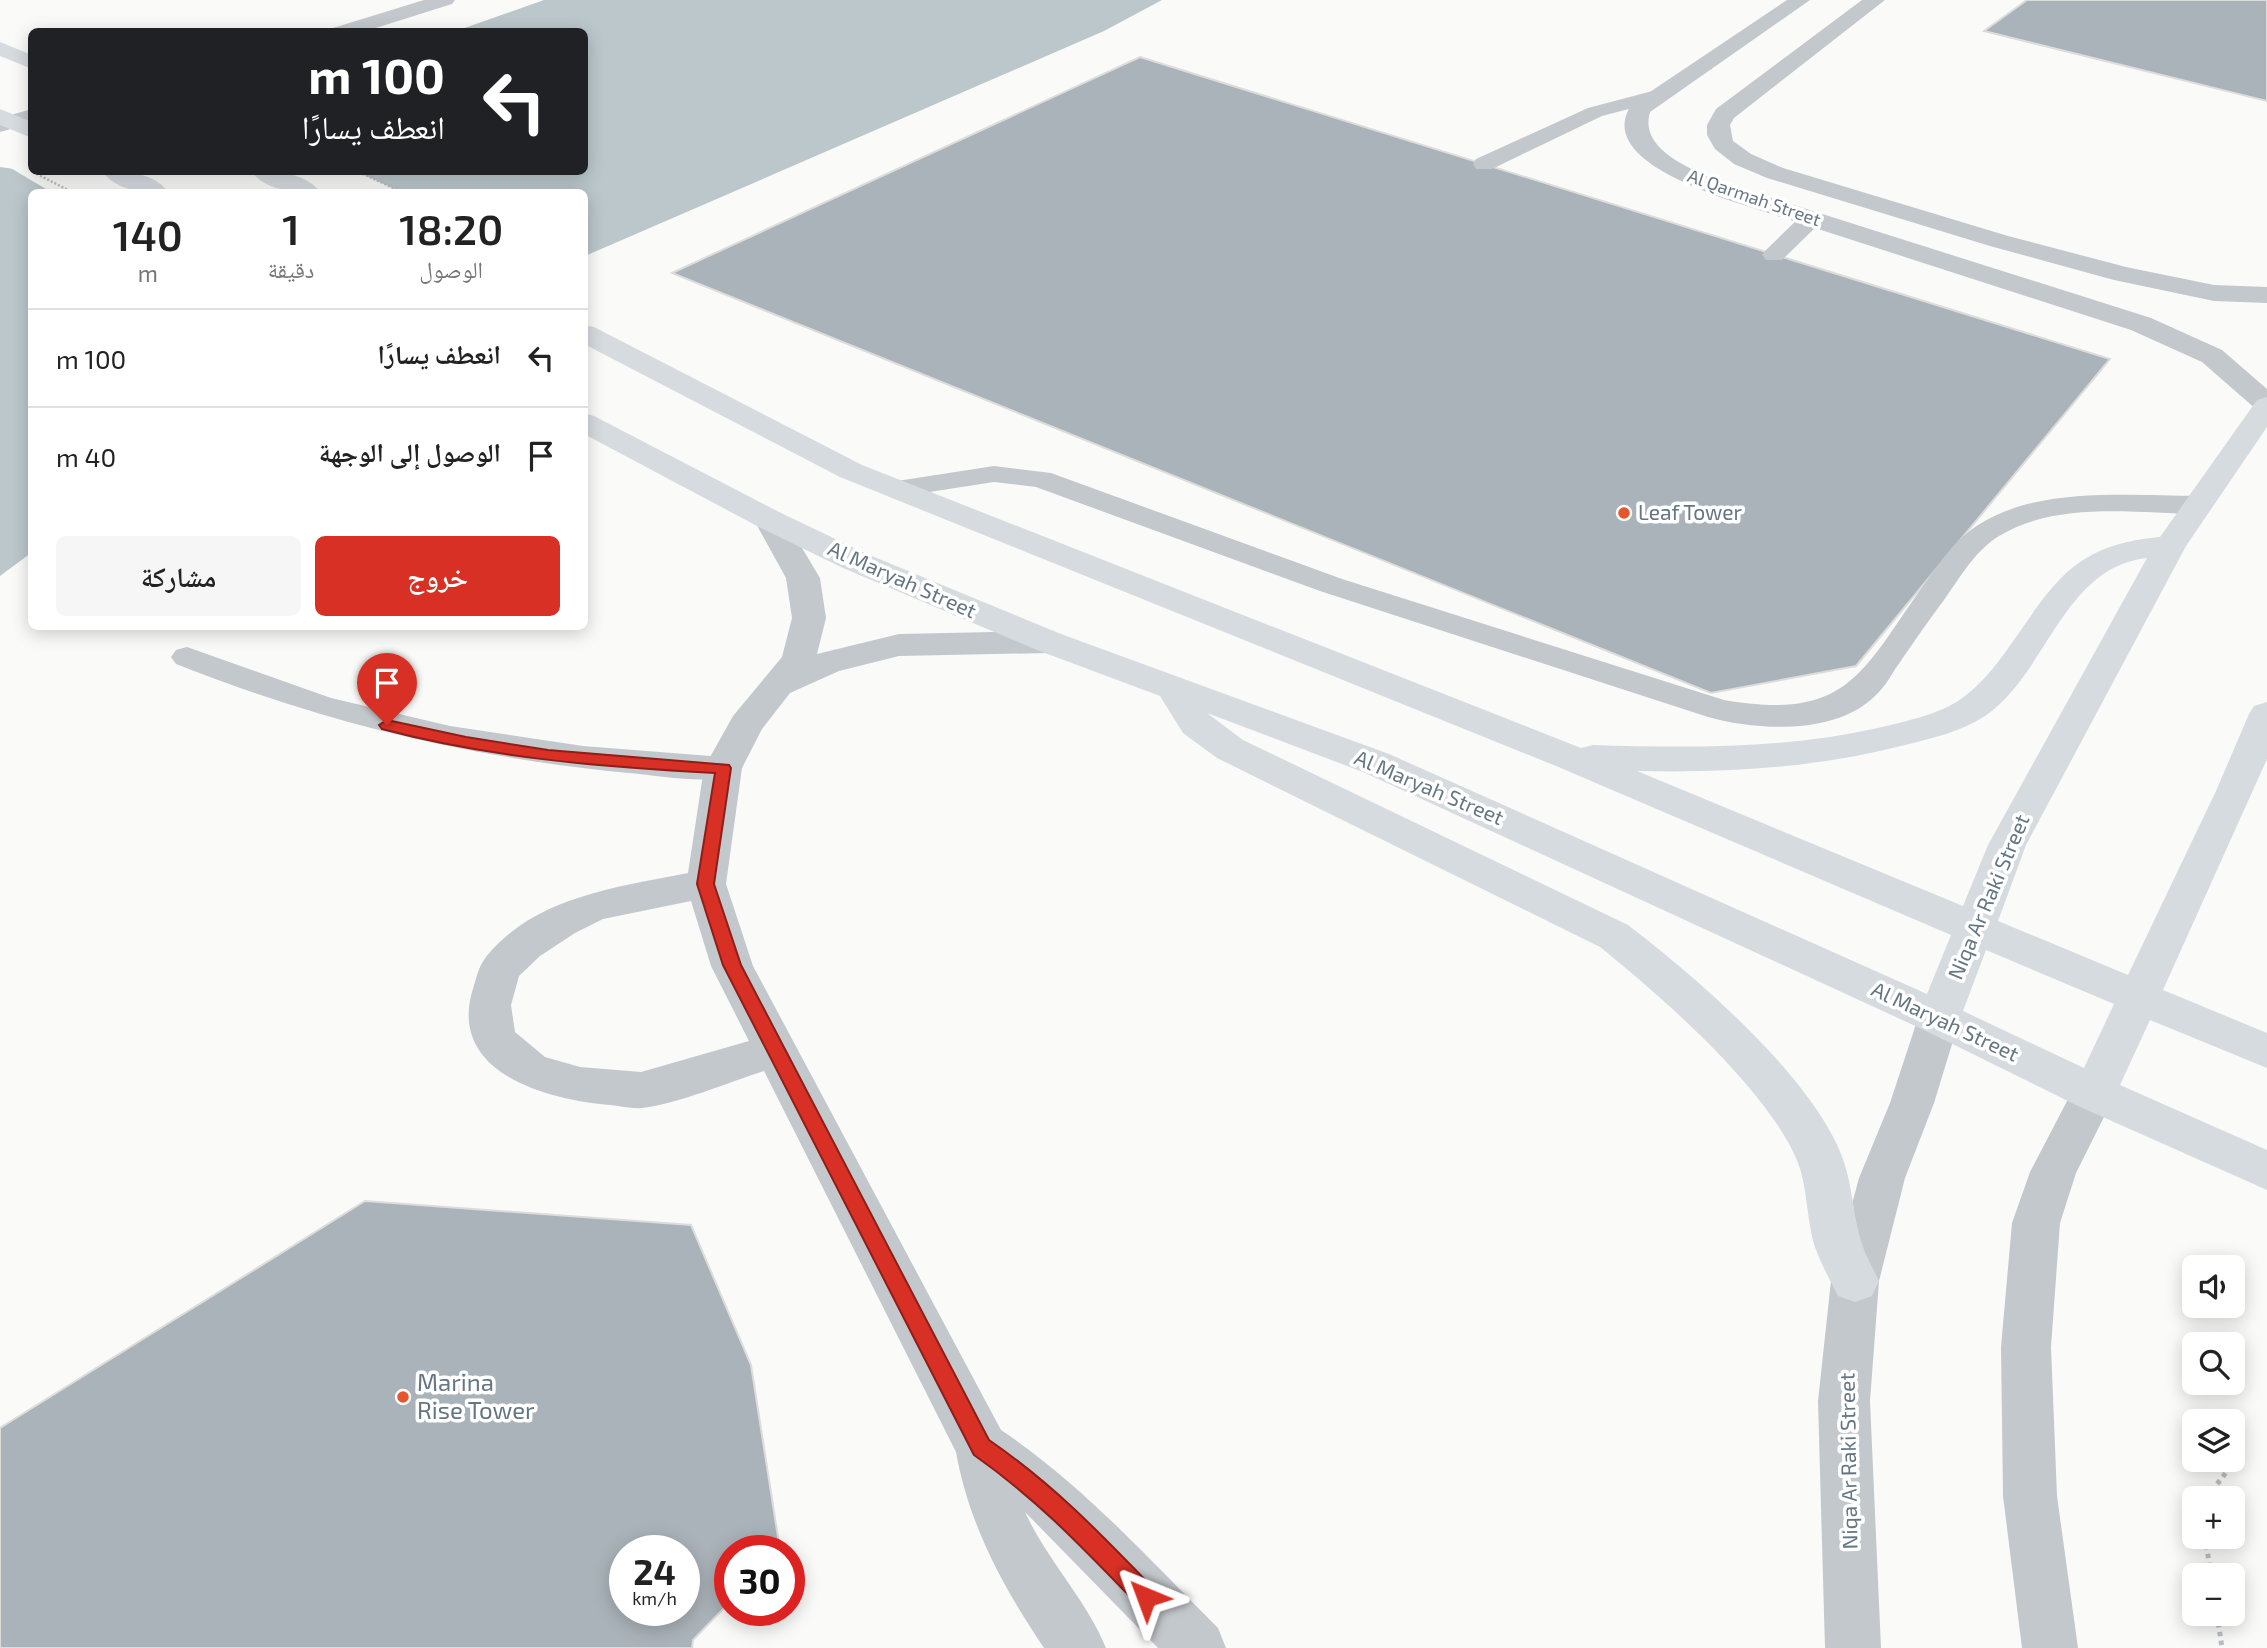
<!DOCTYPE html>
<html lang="ar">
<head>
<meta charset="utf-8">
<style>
  body { margin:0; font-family:"Exo 2","Noto Naskh Arabic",sans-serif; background:#f6f6f6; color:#222; direction:rtl; height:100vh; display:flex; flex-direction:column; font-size:26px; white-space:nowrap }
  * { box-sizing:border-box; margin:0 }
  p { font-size:23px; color:#767676 }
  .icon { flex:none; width:38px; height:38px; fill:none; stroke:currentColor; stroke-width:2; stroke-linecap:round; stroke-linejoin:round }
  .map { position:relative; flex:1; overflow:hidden; direction:ltr }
  .drawer { position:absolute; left:28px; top:189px; width:560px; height:441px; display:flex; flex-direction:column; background:#fff; border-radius:10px; box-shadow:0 4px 18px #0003; direction:rtl }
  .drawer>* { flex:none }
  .banner { position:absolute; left:28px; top:28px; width:560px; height:147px; border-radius:10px; box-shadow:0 4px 18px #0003; direction:rtl; background:#202124; color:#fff; overflow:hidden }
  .buttons { position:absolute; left:2182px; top:1255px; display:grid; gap:14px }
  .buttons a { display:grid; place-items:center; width:63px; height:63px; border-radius:10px; background:#fff; box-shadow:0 4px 18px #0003; font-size:35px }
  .speed { position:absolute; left:609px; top:1535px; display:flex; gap:14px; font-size:35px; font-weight:700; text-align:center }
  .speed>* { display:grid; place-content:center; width:91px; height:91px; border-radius:50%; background:#fff; box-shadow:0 4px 18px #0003; line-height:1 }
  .speed small { font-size:18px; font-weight:400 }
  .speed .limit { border:10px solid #d22; background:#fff; color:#111 }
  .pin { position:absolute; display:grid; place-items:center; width:60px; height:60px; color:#fff; margin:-72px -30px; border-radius:50% 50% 50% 0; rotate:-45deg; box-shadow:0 0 7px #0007 }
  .pin .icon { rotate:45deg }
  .me { position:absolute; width:77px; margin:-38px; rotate:316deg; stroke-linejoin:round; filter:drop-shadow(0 0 5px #0008) }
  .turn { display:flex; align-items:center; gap:24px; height:147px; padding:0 28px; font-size:32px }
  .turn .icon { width:91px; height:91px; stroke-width:2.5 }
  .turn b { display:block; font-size:49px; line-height:60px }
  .eta { display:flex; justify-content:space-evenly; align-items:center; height:119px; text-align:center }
  .eta b { font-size:42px; font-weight:600; line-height:49px }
  .cta { display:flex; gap:14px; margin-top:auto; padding:14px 28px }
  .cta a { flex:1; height:80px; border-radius:10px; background:#d93025; color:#fff; font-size:28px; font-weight:600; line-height:80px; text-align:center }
  .cta a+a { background:#f6f6f6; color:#222 }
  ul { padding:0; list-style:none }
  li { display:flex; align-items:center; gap:21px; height:98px; padding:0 28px; border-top:2px solid #e0e0e0 }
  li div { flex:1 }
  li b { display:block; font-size:26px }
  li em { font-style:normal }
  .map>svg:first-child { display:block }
  .water { fill:#bbc7cb }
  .pier { fill:#fafaf8 }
  .building { fill:#aab3b9; stroke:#dcdcda; stroke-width:2; fill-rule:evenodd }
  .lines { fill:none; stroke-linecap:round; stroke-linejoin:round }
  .path-far1 { stroke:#bbbfc2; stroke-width:2.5; stroke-dasharray:2 2; stroke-linecap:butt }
  .path { stroke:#bbbfc2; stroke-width:5; stroke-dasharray:4.5 4.5; stroke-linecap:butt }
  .lane { fill:#c3c8cc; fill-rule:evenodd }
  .street { fill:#c3c8cc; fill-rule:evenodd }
  .secondary { fill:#d6dbdf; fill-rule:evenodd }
  .route { fill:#d93025; stroke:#8d1f18; stroke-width:2 }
  .poi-dot { fill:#e4572e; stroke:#fff; stroke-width:2.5 }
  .labels { text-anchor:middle; stroke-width:7; stroke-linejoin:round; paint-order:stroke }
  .far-street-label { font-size:18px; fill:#657683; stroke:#fff }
  .poi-label { font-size:21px; fill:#657683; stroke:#fff; text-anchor:start }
  .street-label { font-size:21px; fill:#657683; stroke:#fff }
  .near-poi-label { font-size:24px; fill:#657683; stroke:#fff; text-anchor:start }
</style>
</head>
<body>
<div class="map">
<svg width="2267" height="1648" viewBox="0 0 2267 1648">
  <rect width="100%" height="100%" fill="#fafaf8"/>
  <!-- water -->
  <path class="water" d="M 544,0 L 1162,0 L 1104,31 L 585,256 L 584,192 L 32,192 L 31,553 L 0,576 L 0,167 L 56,175 L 67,172 L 584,172 L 584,32 L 456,31 Z"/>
  <!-- pier -->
  <path class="pier" d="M 4,164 L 32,168 L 32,172 L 358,172 L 401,192 L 51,192 Z"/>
  <!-- building -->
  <g class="building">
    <path d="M 2027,0 L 2267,0 L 2267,101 L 1984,31 Z"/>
    <path d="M 1140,57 L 2110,359 L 1856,666 L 1711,693 L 672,273 Z"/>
    <path d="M 365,1201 L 691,1225 L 751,1365 L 780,1550 L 730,1550 L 730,1602 L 693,1640 L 692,1648 L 0,1648 L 0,1428 ZM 625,1550 L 684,1550 L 684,1610 L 625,1610 Z"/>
  </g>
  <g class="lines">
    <!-- path-far1 -->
    <g class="path-far1">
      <path d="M 33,172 L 72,192"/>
      <path d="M 359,172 L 402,192"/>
    </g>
    <!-- path -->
    <g class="path">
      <path d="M 2206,1498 L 2240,1455"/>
      <path d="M 2205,1536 L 2211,1575"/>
      <path d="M 2217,1614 L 2222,1648"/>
    </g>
    <!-- lane -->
    <g class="lane">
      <path d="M 1660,89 L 1667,91 L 1670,95 L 1667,99 L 1602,116 L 1492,169 L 1476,169 L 1473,164 L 1476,159 L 1588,108 Z"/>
      <path d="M 1811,212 L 1819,214 L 1822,219 L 1819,224 L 1782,260 L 1766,260 L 1762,255 L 1766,250 L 1803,214 Z"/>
      <path d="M 994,466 L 1051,473 L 1342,579 L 1724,700 C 1851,722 1862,670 1928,579 C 1943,558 1956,539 1978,525 C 2038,486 2130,496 2198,496 L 2208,499 L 2212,505 L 2208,511 L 2198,514 C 2135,513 2056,501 1999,536 C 1974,552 1961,576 1944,600 C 1928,621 1913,643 1898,665 C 1891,675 1885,687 1876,695 C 1837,735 1758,731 1708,717 L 1320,591 L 1036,487 L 994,482 L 897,497 L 887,495 L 883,489 L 887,483 L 897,481 Z"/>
      <path d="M 187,647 L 331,698 L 450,726 L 583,746 L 723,757 L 735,760 L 740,768 L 735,776 C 706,784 660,776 629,773 C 470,758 325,723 176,664 L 171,657 L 176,650 Z"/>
    </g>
    <!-- street -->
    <g class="street">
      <path d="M 424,0 L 455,0 L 452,4 L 363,32 L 330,32 L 333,28 Z"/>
      <path d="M 1787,0 L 1810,0 L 1650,112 C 1637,155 1708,176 1740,188 L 2151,318 L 2222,350 L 2267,389 L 2267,413 L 2257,410 L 2202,362 L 2131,330 L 1722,198 C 1689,185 1598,153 1632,104 Z"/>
      <path d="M 1862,0 L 1885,0 L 1734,118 L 1730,125 L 1733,141 L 1751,154 L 1783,168 L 2008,236 L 2126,267 L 2214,285 L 2267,287 L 2267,303 L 2214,301 L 2114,280 L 1990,246 L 1767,178 L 1734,164 L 1715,149 L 1707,135 L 1707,125 L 1716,109 Z"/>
      <path d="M 32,109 L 32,123 L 0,132 L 0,118 Z"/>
      <path d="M 770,510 L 781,513 L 820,578 L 826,618 L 817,654 L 899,634 L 1049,631 L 1061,634 L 1066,642 L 1061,650 L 1049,653 L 899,656 L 839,671 L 790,693 L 762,729 L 742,768 L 726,884 L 753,966 L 1001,1430 C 1083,1485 1149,1559 1218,1628 L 1226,1648 L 1158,1648 L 1025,1512 C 1047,1560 1086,1599 1106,1648 L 1044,1648 C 1003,1587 969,1525 956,1452 L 764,1071 C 729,1082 678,1104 642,1108 C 632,1109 620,1106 610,1105 C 549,1100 449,1074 472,992 C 476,980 478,967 486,957 C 534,897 617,887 688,873 L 704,768 L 733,716 L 782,657 L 792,618 L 786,578 L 754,520 L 759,513 ZM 691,901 L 711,966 L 749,1041 L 641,1072 L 580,1067 L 545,1057 L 515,1032 L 511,1005 L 519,976 L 540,956 L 575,933 L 603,919 Z"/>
      <path d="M 1939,1001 L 1954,1006 L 1960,1018 L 1934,1103 L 1905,1178 L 1879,1281 L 1870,1401 L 1881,1648 L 1825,1648 L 1818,1401 L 1831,1281 L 1859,1178 L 1890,1103 L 1918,1018 L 1924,1006 Z"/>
      <path d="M 2094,1075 L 2110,1080 L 2116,1093 L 2076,1173 L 2060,1223 L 2051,1347 L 2057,1496 L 2078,1648 L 2022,1648 L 2003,1496 L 2001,1347 L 2012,1223 L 2030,1172 L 2078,1080 Z"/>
    </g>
    <!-- secondary -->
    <g class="secondary">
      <path d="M 0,42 L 32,55 L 32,69 L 0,56 Z"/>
      <path d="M 0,109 L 32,122 L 32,138 L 0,125 Z"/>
      <path d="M 103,172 C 124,170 155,173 168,192 C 147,194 116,191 103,172 Z"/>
      <path d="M 252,172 C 273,170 307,173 320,192 C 299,194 265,191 252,172 Z"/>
      <path d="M 584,325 L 594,327 L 862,465 L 1581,748 L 1593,745 C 1689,748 1784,749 1878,728 C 1906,721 1934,716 1958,701 C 1979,687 1995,667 2009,647 C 2055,582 2073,545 2160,537 L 2257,400 L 2267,397 L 2267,427 L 2186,546 L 2026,845 L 1998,921 L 2128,975 L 2216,791 L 2249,714 L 2254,706 L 2267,702 L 2267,759 L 2163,990 L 2267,1033 L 2267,1068 L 2150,1020 L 2120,1085 L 2267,1150 L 2267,1190 L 2078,1106 L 1924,1030 L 1363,772 L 1207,713 L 1243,740 L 1628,925 C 1696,977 1814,1078 1843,1159 C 1853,1187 1853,1219 1863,1247 C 1867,1259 1874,1270 1879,1281 L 1872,1296 L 1855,1302 L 1838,1296 C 1830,1280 1821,1264 1815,1247 C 1806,1219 1808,1185 1796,1158 C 1764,1086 1661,996 1600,947 L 1217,758 L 1183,733 L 1160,696 L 1037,650 L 843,568 L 759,527 L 584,434 L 584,413 L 594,416 L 781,513 L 867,554 L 1061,634 L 1389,754 L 1927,994 L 1951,935 L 1556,766 L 840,477 L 584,344 ZM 2147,558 L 1988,845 L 1963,906 L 1637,771 C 1728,773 1816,768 1905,745 C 1932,738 1961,732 1985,716 C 2047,674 2063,567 2147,558 ZM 1986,950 L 2114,1004 L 2084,1068 L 1963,1011 Z"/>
    </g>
  </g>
  <!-- route -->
  <path class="route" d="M 387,720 L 466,737 L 548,750 L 729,765 L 731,768 L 714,884 L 741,965 L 989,1440 C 1053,1484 1101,1534 1154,1589 L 1157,1597 L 1154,1605 L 1146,1609 L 1138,1605 C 1084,1549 1038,1500 974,1455 L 723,965 L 697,884 L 715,773 C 603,767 490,758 382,729 L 379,725 Z"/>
  <!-- markers -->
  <g class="poi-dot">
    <circle cx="1624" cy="513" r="7"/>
    <circle cx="403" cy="1397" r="7"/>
  </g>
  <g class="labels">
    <!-- far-street labels -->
    <g class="far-street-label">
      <text transform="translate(1754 198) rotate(19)" y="6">Al Qarmah Street</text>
    </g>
    <!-- poi labels -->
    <g class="poi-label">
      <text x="1638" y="520">Leaf Tower</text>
    </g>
    <!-- street labels -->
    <g class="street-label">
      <text transform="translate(902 580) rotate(24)" y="7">Al Maryah Street</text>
      <text transform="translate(1429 788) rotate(23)" y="7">Al Maryah Street</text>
      <text transform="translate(1989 897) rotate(-67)" y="7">Niqa Ar Raki Street</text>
      <text transform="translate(1945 1022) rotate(25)" y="7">Al Maryah Street</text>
      <text transform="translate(1849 1461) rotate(-91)" y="7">Niqa Ar Raki Street</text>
    </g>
    <!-- near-poi labels -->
    <g class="near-poi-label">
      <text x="417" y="1391">Marina<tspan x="417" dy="28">Rise Tower</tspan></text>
    </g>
  </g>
</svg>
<div class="buttons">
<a><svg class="icon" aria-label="sound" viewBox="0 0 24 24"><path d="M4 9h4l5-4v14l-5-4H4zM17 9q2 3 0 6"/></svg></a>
<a><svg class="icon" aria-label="search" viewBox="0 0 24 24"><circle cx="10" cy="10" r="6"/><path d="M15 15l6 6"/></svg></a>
<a><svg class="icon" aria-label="layers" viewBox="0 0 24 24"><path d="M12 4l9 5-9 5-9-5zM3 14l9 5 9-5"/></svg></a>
<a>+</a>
<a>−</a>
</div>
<div class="speed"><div>24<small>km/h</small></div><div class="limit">30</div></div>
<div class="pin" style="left:387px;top:725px;background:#d93025"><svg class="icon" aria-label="arrive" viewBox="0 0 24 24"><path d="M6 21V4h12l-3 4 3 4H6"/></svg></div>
<svg class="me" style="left:1146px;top:1597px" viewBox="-20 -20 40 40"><path d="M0-17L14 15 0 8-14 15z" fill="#d93025" stroke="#fff" stroke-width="4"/></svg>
<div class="banner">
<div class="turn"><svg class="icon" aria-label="left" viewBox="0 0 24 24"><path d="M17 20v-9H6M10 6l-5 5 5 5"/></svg><div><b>100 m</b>انعطف يسارًا</div></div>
</div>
<section class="drawer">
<div class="eta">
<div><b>18:20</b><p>الوصول</p></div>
<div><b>1</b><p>دقيقة</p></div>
<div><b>140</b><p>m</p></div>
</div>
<ul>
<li><svg class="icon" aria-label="left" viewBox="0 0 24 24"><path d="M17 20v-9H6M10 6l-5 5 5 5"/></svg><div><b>انعطف يسارًا</b></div><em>100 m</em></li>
<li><svg class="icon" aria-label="arrive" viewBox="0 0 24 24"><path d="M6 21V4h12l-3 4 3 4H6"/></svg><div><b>الوصول إلى الوجهة</b></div><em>40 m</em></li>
</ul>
<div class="cta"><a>خروج</a><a>مشاركة</a></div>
</section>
</div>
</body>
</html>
